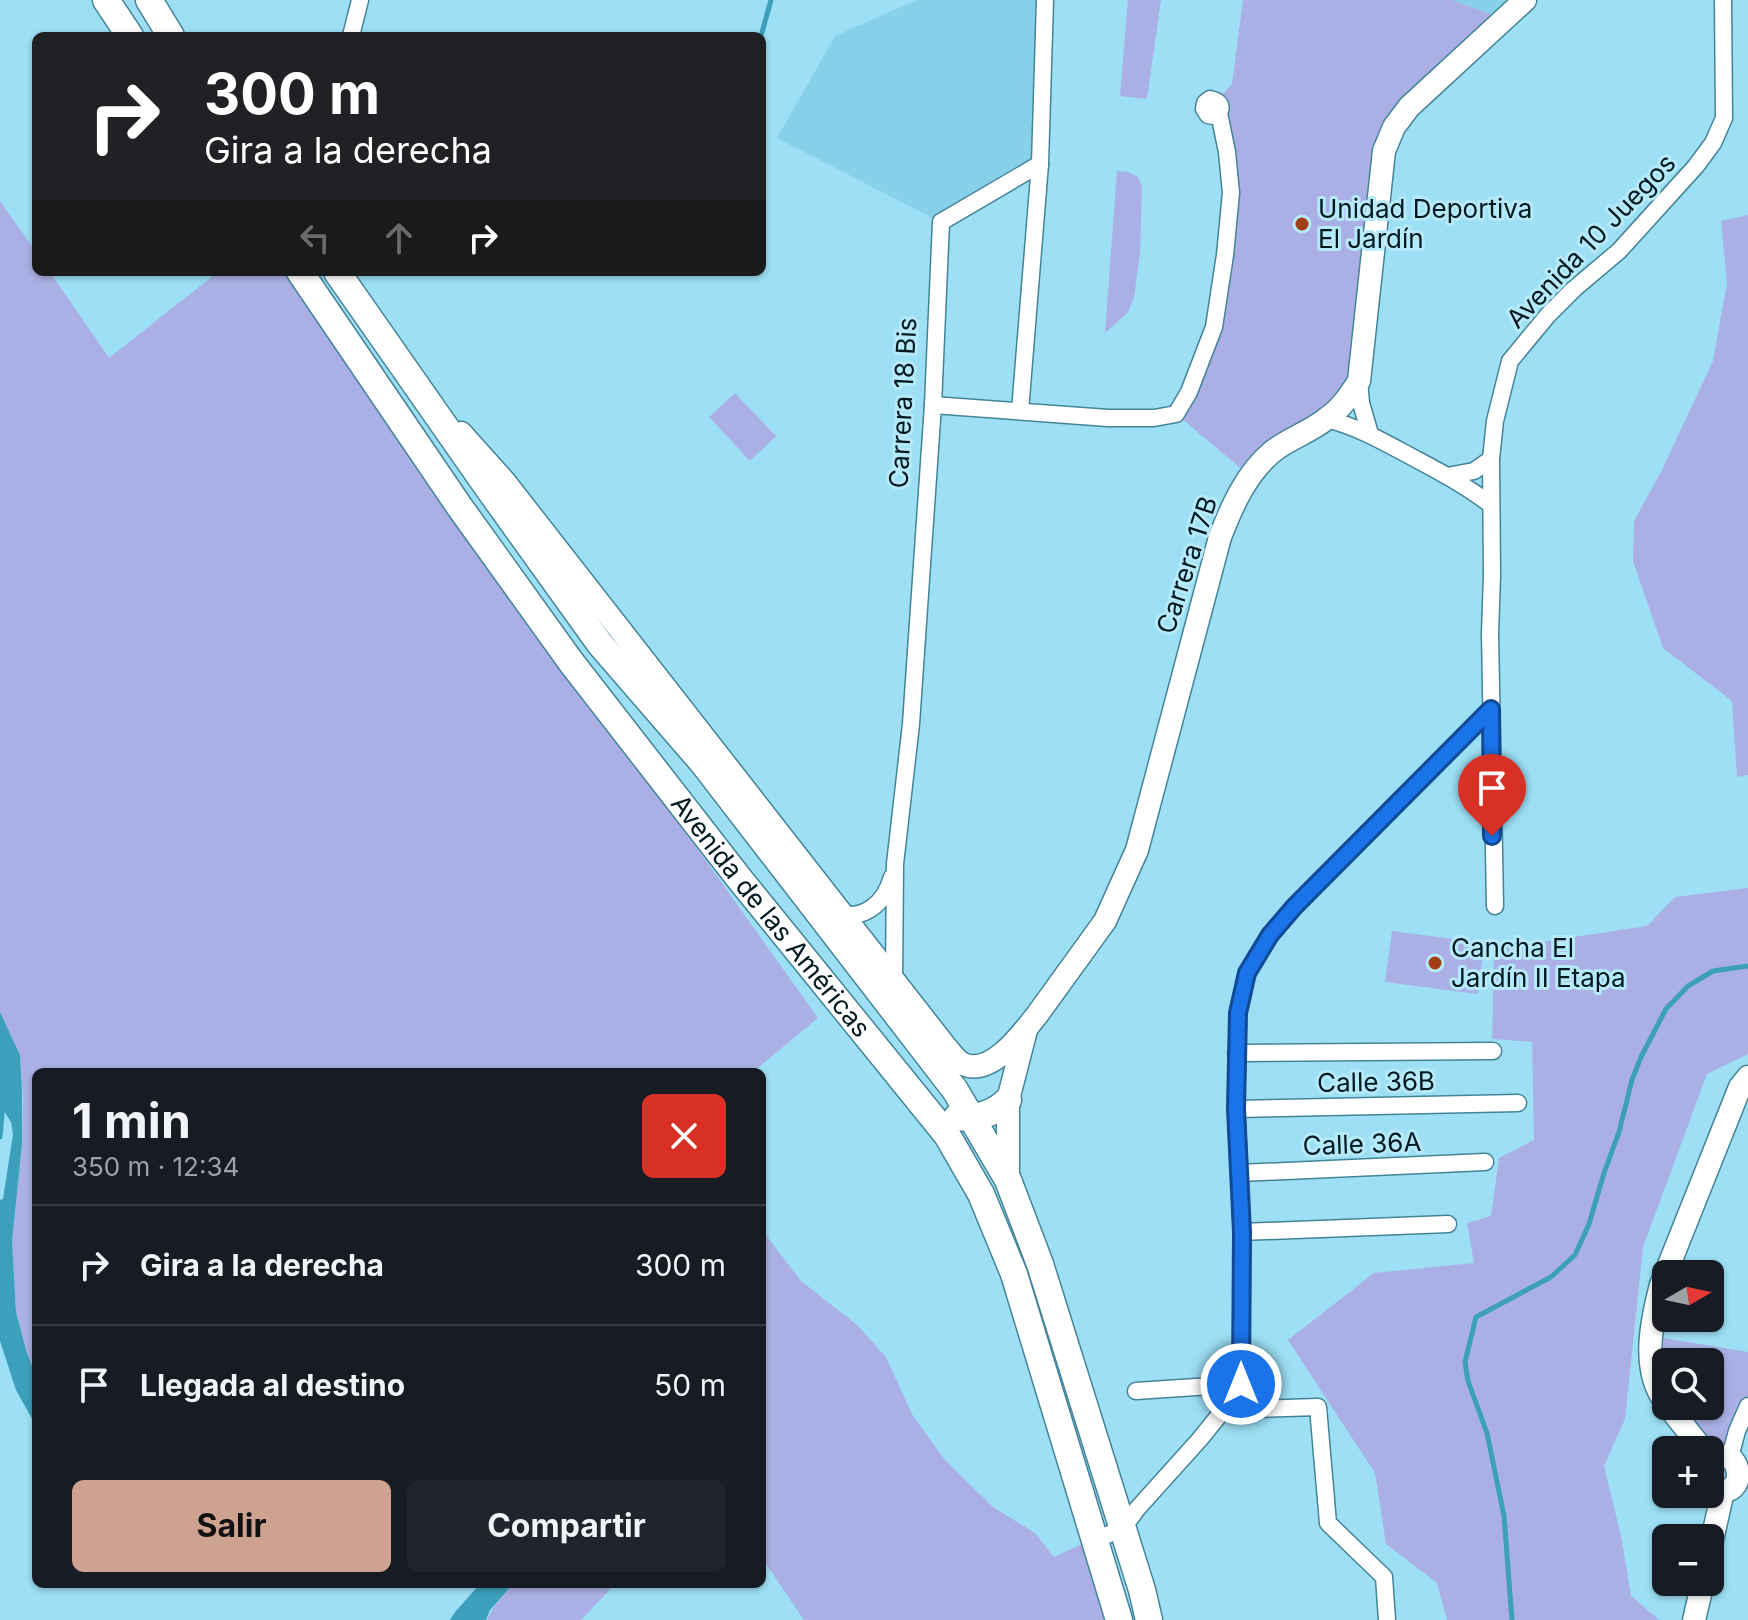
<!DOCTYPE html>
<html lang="es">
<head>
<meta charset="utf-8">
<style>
  body { margin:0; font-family:Inter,sans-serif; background:#20242c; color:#f1f3f6; height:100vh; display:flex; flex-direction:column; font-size:30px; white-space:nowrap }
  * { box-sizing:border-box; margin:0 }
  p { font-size:26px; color:#9ea1a6 }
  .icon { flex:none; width:44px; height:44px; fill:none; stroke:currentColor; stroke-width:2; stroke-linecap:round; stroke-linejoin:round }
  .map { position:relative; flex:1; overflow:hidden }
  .side { position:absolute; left:32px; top:1068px; width:734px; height:520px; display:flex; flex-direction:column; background:#171b24; border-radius:12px; box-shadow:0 2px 6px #0004 }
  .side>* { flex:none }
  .top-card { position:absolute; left:32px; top:32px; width:734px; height:244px; border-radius:12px; box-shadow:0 2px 6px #0004; background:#202124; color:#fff; overflow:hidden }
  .needle { width:52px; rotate:81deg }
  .buttons { position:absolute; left:1652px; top:1260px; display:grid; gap:16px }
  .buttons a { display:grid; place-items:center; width:72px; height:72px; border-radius:12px; background:#171b24; box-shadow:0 2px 6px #0004; font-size:40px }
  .pin { position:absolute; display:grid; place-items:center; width:68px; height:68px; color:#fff; margin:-82px -34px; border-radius:50% 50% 50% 0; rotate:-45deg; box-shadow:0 0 8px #0007 }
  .pin .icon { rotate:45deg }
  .me { position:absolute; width:88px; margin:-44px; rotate:0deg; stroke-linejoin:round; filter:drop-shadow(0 0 6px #0008) }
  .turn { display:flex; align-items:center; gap:28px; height:168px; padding:0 40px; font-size:36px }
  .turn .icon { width:104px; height:104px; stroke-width:2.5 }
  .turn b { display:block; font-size:56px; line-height:68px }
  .lanes { display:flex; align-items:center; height:76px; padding:0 40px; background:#0003; justify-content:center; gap:40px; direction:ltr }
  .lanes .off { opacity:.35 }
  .round { display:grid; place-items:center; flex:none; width:84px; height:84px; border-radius:12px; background:#20242c }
  .overview { display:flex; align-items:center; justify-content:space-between; height:136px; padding:0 40px }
  h1 { font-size:48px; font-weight:700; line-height:60px }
  .primary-button { display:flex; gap:16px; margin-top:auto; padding:16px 40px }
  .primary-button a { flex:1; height:92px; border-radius:12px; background:#cea291; color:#111; font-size:32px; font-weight:700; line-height:92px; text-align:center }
  .primary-button a+a { background:#20242c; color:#f1f3f6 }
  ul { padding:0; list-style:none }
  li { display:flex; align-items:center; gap:24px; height:120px; padding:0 40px; border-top:2px solid #363941 }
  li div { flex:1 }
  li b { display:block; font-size:30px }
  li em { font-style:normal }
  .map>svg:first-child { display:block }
  .built { fill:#86d1e9 }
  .green { fill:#aab0e5 }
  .water { fill:#3ca0bc }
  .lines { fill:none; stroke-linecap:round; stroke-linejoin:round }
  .stream { stroke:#3ca0bc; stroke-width:5 }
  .street-casing { stroke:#448498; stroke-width:19 }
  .secondary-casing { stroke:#448498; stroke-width:25 }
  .primary-casing { stroke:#448498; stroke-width:29 }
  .street { stroke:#fff; stroke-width:16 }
  .secondary { stroke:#fff; stroke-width:22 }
  .primary { stroke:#fff; stroke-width:26 }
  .route-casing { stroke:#114b97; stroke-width:20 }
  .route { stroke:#1a73e8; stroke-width:14 }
  .poi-dot { fill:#a43e16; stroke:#b6eafb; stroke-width:3 }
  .labels { text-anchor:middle; stroke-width:6; stroke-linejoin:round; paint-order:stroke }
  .poi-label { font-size:26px; fill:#00181f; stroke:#b6eafb; text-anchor:start }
  .street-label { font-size:26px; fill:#00181f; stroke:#b6eafb }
</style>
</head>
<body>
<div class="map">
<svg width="1748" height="1620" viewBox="0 0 1748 1620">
  <rect width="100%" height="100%" fill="#9ddff4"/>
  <!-- built -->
  <g class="built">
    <path d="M 917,0 L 1045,0 L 1040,164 L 941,222 L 777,138 L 835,36 Z"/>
    <path d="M 1452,0 L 1525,0 L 1505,19 Z"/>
  </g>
  <!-- green -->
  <g class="green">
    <path d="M 1128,0 L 1161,0 L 1147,99 L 1120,96 Z"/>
    <path d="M 1243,0 L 1452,0 L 1505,19 L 1394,127 L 1359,381 L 1250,476 L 1176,414 L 1214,327 L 1231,193 L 1217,100 L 1232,84 Z"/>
    <path d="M 1117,171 L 1128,172 L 1138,177 L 1142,187 L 1140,252 L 1134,298 L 1128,312 L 1105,333 Z"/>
    <path d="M 0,201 L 36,252 L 36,272 L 50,272 L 109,358 L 218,272 L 296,272 L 578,687 L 704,858 L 818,1018 L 753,1072 L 36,1072 L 36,1378 L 26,1350 L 16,1312 L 12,1241 L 22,1144 L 23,1097 L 20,1055 L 0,1012 Z"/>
    <path d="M 1748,215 L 1748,775 L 1737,777 L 1732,701 L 1663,648 L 1633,561 L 1634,521 L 1661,472 L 1713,361 L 1727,283 L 1721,221 Z"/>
    <path d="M 735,393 L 776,436 L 750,461 L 709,417 Z"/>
    <path d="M 1748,888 L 1748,1054 L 1707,1074 L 1643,1247 L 1625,1419 L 1604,1466 L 1621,1536 L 1631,1596 L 1659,1620 L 1447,1620 L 1437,1583 L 1386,1544 L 1375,1473 L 1288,1340 L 1374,1273 L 1474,1263 L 1467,1223 L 1491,1216 L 1499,1158 L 1534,1140 L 1532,1042 L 1492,1039 L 1494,949 L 1647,926 L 1675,897 Z"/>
    <path d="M 1392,931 L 1484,943 L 1478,994 L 1385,982 Z"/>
    <path d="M 762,1230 L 801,1281 L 857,1325 L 886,1357 L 912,1414 L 944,1459 L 993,1507 L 1035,1533 L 1054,1557 L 1082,1544 L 1096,1583 L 1104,1620 L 804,1620 L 762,1558 Z"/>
    <path d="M 1651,1336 L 1748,1352 L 1748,1406 L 1737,1431 L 1718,1456 L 1668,1406 L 1710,1406 L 1710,1362 L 1666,1362 L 1666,1403 Z"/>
    <path d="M 513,1584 L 615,1584 L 581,1620 L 487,1620 L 494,1606 Z"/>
  </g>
  <!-- water -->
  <g class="water">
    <path d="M 0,1012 L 20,1055 L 22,1091 L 22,1144 L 12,1241 L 16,1312 L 26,1350 L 36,1377 L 36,1426 L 16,1390 L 0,1341 L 0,1200 L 3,1199 L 13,1134 L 11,1122 L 2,1108 L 0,1111 Z"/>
    <path d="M 480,1584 L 513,1584 L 490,1610 L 486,1620 L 450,1620 L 455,1612 Z"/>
  </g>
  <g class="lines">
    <!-- stream -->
    <g class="stream">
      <path d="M 761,36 L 771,0"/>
      <path d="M 0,1137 L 3,1102"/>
      <path d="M 1512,1620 L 1504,1516 L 1487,1433 L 1468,1381 L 1465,1362 L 1476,1317 L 1551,1277 L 1575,1255 L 1589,1224 L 1604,1173 L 1619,1132 L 1632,1080 L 1641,1057 L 1666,1009 L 1688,986 L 1713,971 L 1748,966"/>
    </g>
    <defs>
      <g id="street">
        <path d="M 351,36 L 360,0"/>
        <path d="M 1359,381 L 1361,403 L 1370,434"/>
        <path d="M 933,405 L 1108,418 L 1154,418 L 1176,414 L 1189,392 L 1214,327 L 1225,255 L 1231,193 L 1227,152 L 1219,113 C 1223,105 1219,101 1210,99 L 1205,103 L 1204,109 L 1208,115 L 1214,116 L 1219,113"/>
        <path d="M 1020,411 L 1040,164"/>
        <path d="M 1327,419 C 1358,427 1384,442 1412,457 C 1440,472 1467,486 1491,505"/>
        <path d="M 1447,476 L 1474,471 L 1491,459"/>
        <path d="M 1495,906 L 1490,633 L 1492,575 L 1491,459 L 1495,421 L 1510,361 L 1548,315 L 1574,289 L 1619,251 L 1696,166 L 1713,143 L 1724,118 L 1723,0"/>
        <path d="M 835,913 C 863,921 884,905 892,877"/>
        <path d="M 894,984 L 895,864 L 911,724 L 933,405 L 941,222 L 1040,164 L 1045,0"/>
        <path d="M 1236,1053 L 1493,1051"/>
        <path d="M 1236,1109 L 1518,1103"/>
        <path d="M 1240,1173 L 1485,1162"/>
        <path d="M 1242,1232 L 1448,1224"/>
        <path d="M 1136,1391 L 1241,1384"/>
        <path d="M 1225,1408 L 1257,1409 L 1318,1407 L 1328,1523 L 1384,1577 L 1387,1620"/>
        <path d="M 1730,1457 L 1737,1431 L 1748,1406"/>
        <path d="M 1096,1540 L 1123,1528 L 1137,1509 L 1200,1439 L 1225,1408 L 1241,1384 L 1242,1232 L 1236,1109 L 1238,1013 L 1247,973 L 1270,935 L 1294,907 L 1491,709"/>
      </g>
      <g id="secondary">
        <path d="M 461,433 L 504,481 L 945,1046 C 950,1051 956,1061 963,1064 C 991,1077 1022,1034 1037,1015 L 1105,921 L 1137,850 L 1220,537 C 1232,506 1246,474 1272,452 C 1288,439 1310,432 1326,419 C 1341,409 1350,395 1359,381 L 1384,151 L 1394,127 L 1409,107 L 1525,0"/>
        <path d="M 1008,1180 L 1008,1100 L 1026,1030"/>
        <path d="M 1666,1403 C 1641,1370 1651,1323 1661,1285 L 1740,1087 L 1748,1077"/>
        <path d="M 1668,1406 L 1703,1450"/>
        <path d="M 1710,1462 L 1718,1456 L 1730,1457 C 1748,1474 1733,1503 1710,1485"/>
        <path d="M 1710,1549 L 1723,1491"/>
        <path d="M 1694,1620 L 1703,1582"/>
      </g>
      <g id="primary">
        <path d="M 106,0 L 130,36"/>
        <path d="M 149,0 L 171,36"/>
        <path id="s1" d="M 300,272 L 459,506 L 571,662 L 738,877 L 947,1135 L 981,1194 L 1014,1274 L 1119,1620"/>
        <path d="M 337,272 L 488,488 L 600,644 L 703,763 L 955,1090 L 1008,1180 L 1040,1264 L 1142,1590 L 1149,1620"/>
        <path d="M 957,1117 C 976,1119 994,1114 1008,1100"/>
      </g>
    </defs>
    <!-- street casing -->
    <use href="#street" class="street-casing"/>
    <!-- secondary casing -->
    <use href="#secondary" class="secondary-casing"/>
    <!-- primary casing -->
    <use href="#primary" class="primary-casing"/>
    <!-- street -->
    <use href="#street" class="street"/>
    <!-- secondary -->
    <use href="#secondary" class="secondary"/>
    <!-- primary -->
    <use href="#primary" class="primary"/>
  </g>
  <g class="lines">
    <defs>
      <path id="route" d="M 1241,1384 L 1242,1232 L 1236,1109 L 1238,1013 L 1247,973 L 1270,935 L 1294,907 L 1491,709 L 1492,836"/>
    </defs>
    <!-- route casing -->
    <use href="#route" class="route-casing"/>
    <!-- route -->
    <use href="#route" class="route"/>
  </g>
  <!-- markers -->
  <g class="poi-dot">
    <circle cx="1302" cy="224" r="8"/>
    <circle cx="1435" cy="963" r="8"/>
  </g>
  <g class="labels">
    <!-- poi labels -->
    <g class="poi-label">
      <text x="1318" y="218">Unidad Deportiva<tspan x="1318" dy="30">El Jardín</tspan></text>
      <text x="1451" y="957">Cancha El<tspan x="1451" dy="30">Jardín II Etapa</tspan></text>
    </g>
    <!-- street labels -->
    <g class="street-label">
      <text transform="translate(1591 241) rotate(-46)" y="9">Avenida 10 Juegos</text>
      <text transform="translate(903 403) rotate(-87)" y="9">Carrera 18 Bis</text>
      <text transform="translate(1187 565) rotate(-72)" y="9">Carrera 17B</text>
      <text dy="9" stroke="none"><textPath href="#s1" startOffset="798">Avenida de las Américas</textPath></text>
      <text transform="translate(1376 1082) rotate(-1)" y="9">Calle 36B</text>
      <text transform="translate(1362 1144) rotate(-2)" y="9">Calle 36A</text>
    </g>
  </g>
</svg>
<div class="buttons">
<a><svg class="needle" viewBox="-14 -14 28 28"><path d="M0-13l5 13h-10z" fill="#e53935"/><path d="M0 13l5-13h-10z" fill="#9ea1a6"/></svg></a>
<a><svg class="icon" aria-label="search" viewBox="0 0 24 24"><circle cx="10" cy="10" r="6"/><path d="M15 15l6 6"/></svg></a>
<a>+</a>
<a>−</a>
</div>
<div class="pin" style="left:1492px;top:836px;background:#d93025"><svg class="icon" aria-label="arrive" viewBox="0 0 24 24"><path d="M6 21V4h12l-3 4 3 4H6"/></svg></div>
<svg class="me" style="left:1241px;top:1384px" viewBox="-20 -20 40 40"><circle r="17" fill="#1a73e8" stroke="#fff" stroke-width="3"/><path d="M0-11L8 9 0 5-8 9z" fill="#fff"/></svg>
<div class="top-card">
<div class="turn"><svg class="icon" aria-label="right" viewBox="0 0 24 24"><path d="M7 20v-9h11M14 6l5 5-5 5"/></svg><div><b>300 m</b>Gira a la derecha</div></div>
<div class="lanes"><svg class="icon off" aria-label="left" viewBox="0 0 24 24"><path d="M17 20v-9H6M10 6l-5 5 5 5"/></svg><svg class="icon off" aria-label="ahead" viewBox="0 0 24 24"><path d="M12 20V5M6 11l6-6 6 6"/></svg><svg class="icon" aria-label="right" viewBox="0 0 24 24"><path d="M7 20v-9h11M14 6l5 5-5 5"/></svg></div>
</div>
<section class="side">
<div class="overview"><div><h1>1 min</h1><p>350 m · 12:34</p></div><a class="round" style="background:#d93025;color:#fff"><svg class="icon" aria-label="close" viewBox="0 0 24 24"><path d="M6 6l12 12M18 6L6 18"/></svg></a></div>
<ul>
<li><svg class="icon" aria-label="right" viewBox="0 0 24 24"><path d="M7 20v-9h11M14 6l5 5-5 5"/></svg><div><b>Gira a la derecha</b></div><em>300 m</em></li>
<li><svg class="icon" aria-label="arrive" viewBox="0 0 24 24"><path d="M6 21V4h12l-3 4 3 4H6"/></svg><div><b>Llegada al destino</b></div><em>50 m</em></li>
</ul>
<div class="primary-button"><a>Salir</a><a>Compartir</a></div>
</section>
</div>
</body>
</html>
